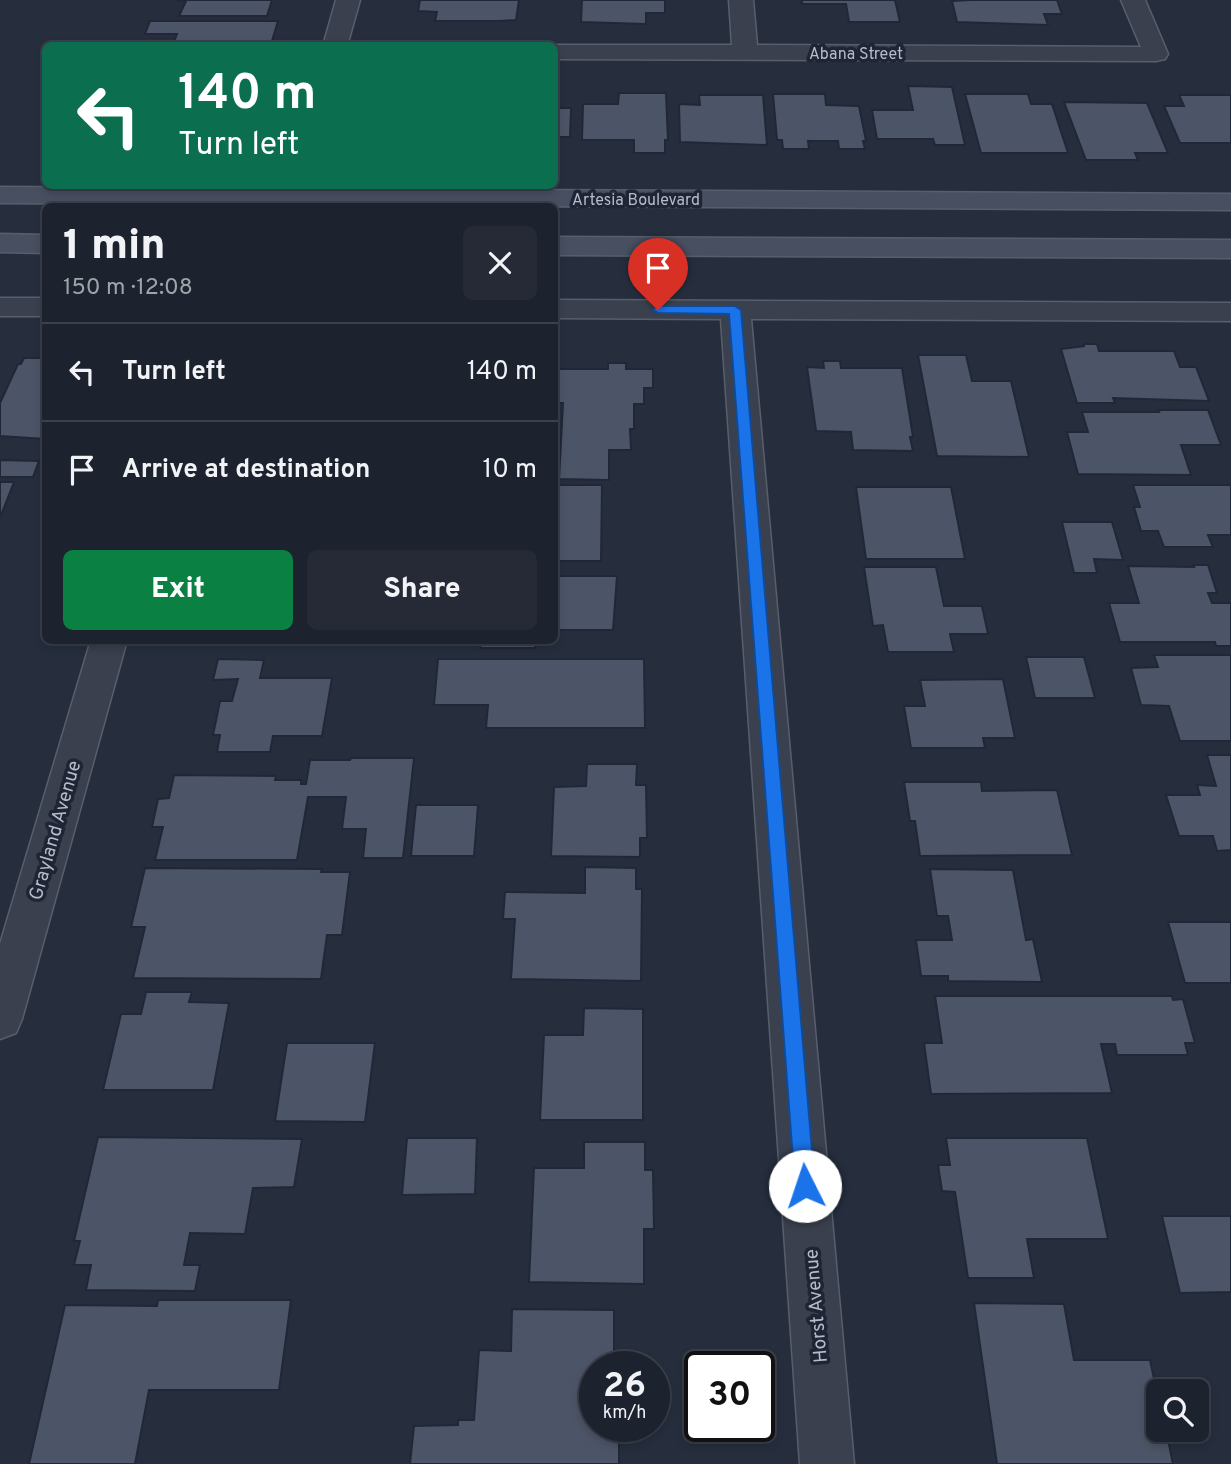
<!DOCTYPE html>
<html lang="en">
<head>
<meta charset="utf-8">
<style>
  body { margin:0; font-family:Overpass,sans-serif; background:#252a36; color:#f1f3f6; height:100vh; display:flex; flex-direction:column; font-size:26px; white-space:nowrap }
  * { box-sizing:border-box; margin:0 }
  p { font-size:23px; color:#a0a4aa }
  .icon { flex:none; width:38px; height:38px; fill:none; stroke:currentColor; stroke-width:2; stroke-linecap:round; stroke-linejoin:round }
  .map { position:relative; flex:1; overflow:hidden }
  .drawer { position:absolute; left:42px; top:203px; width:516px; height:441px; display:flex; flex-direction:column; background:#1c222e; border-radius:10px; box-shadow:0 4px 10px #0003,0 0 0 2px #3a3f4a }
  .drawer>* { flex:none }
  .guide { position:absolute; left:42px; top:42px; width:516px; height:147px; border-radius:10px; box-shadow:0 4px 10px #0003,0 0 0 2px #3a3f4a; background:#0b6e4f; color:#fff; overflow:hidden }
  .tools { position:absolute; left:1146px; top:1379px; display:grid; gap:14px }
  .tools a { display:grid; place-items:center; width:63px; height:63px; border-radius:10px; background:#1c222e; box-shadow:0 4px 10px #0003,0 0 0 2px #3a3f4a; font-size:35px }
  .speed { position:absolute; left:579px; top:1351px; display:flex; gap:14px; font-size:35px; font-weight:700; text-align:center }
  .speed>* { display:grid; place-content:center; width:91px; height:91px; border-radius:50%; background:#1c222e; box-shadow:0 4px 10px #0003,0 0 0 2px #3a3f4a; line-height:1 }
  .speed small { font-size:18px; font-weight:400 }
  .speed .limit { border:4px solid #111; border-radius:10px; background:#fff; color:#111 }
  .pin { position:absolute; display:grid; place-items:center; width:60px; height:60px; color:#fff; margin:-72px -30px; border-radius:50% 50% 50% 0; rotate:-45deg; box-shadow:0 0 7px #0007 }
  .pin .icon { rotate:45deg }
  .me { position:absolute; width:77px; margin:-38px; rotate:356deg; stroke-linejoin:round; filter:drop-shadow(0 0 5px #0008) }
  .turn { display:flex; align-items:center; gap:24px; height:147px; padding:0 21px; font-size:32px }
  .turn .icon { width:91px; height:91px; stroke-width:2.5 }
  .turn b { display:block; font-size:49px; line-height:60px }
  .round { display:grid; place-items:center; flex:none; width:74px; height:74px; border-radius:10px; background:#252a36 }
  .head { display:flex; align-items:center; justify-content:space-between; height:119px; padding:0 21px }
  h1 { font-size:42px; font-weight:800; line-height:52px }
  .button { display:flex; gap:14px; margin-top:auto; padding:14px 21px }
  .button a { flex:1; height:80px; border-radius:10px; background:#0b8043; color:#fff; font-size:28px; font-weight:800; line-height:80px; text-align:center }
  .button a+a { background:#252a36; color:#f1f3f6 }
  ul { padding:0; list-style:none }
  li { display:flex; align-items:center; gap:21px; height:98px; padding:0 21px; border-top:2px solid #3a3f4a }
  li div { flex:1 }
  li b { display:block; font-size:26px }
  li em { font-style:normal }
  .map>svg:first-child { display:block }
  .building { fill:#4c5467; stroke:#212736; stroke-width:2 }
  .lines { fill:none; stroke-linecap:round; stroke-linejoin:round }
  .street-casing { stroke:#585e6c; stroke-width:3 }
  .secondary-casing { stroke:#585e6c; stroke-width:3 }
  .street { fill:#3a404e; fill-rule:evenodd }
  .secondary { fill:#484f61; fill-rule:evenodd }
  .route { fill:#1a73e8; stroke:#114b97; stroke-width:2 }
  .labels { text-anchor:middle; stroke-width:7; stroke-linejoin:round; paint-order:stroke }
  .far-street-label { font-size:16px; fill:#b6bbc9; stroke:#1f2534 }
  .street-label { font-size:19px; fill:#b6bbc9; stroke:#1f2534 }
</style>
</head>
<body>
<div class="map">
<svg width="1231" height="1464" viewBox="0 0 1231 1464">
  <rect width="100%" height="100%" fill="#262e3e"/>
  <!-- building -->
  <g class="building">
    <path d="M 175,0 L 272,0 L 267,16 L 179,16 L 186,1 Z"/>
    <path d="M 420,0 L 519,0 L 516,20 L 500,21 L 435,21 L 437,12 L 418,11 Z"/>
    <path d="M 582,0 L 665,0 L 665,13 L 646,13 L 646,24 L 581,22 Z"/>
    <path d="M 802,0 L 895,0 L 900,22 L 849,22 L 846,4 L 802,4 Z"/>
    <path d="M 970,0 L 1057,0 L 1062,14 L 1044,14 L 1048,25 L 957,22 L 952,1 Z"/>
    <path d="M 150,21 L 278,21 L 272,41 L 227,41 L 225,46 L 172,46 L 177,34 L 145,34 Z"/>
    <path d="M 908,86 L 952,87 L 965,145 L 935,145 L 933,139 L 877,139 L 872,110 L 913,110 Z"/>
    <path d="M 619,93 L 666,93 L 668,140 L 665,140 L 665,153 L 634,153 L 634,140 L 582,140 L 583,104 L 618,104 Z"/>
    <path d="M 773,94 L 825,94 L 826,105 L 859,106 L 866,141 L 863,141 L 865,149 L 839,149 L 838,141 L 808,141 L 809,149 L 783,149 L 782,140 L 777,140 Z"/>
    <path d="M 965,94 L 1028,94 L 1031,104 L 1052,104 L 1068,153 L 981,153 Z"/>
    <path d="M 699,95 L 763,95 L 767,145 L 680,142 L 679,104 L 700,105 Z"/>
    <path d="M 1179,95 L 1231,95 L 1231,143 L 1180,143 L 1164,106 L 1184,106 Z"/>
    <path d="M 1064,102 L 1147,103 L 1168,153 L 1135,153 L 1138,160 L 1086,160 Z"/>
    <path d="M 555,108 L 571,108 L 570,137 L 555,137 Z"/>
    <path d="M 1084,344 L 1097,344 L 1099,351 L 1174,351 L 1180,367 L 1196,367 L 1209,401 L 1113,398 L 1115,403 L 1077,403 L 1061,349 L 1084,346 Z"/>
    <path d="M 918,355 L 966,355 L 972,381 L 1011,381 L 1029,457 L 937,456 Z"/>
    <path d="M 24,358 L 46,358 L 46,439 L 0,436 L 0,403 L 18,364 L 21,364 Z"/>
    <path d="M 823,361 L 840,361 L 841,368 L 902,368 L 913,437 L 910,437 L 913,451 L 853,450 L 851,432 L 816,431 L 807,367 L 824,368 Z"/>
    <path d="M 608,363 L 626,363 L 626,369 L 653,369 L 653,388 L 644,388 L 644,404 L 634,404 L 634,429 L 630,429 L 631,450 L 609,450 L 609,480 L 559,479 L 563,403 L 555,403 L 555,369 L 608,369 Z"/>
    <path d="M 1158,410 L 1208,410 L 1221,445 L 1181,445 L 1191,475 L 1078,474 L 1067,432 L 1088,432 L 1082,412 L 1159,412 Z"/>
    <path d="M 0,460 L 39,461 L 33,477 L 0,477 Z"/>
    <path d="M 0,482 L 14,482 L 0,518 Z"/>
    <path d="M 555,485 L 602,485 L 601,561 L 555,561 Z"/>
    <path d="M 1133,485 L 1231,485 L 1231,535 L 1208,535 L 1213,547 L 1164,547 L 1158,531 L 1141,531 L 1134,507 L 1140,507 Z"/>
    <path d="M 856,487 L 951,487 L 965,559 L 866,559 Z"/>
    <path d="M 1062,522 L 1112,522 L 1123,560 L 1094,559 L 1097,573 L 1074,573 Z"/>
    <path d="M 1193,565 L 1208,565 L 1217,593 L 1208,593 L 1212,603 L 1231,603 L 1231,646 L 1216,646 L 1215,642 L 1120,642 L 1109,603 L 1139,603 L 1128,566 L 1194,567 Z"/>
    <path d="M 864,567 L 936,567 L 944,606 L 982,606 L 988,634 L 950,634 L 954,652 L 888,652 L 883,625 L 873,626 Z"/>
    <path d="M 555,576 L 617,576 L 613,630 L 555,630 Z"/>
    <path d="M 205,640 L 365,640 L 364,645 L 204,645 Z"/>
    <path d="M 481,640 L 536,640 L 535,648 L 480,648 Z"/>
    <path d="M 1154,655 L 1231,655 L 1231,741 L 1180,741 L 1169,706 L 1141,705 L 1131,668 L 1158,667 Z"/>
    <path d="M 1026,657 L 1084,657 L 1095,698 L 1035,698 Z"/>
    <path d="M 218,659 L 264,660 L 260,678 L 332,678 L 322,736 L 273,736 L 270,752 L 217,752 L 220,735 L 213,735 L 220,701 L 232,701 L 238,679 L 213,680 Z"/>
    <path d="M 438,659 L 644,659 L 645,728 L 486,728 L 488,705 L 434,705 Z"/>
    <path d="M 1003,679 L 1015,738 L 983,738 L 985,748 L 911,748 L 904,706 L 925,706 L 920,680 Z"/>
    <path d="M 1207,755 L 1231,755 L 1231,850 L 1217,851 L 1213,836 L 1179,836 L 1166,795 L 1200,795 L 1197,785 L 1216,786 Z"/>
    <path d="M 351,758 L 414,758 L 403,858 L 363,858 L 366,829 L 342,829 L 346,797 L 308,797 L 297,860 L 155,860 L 163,827 L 152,827 L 158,799 L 169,798 L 174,775 L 276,776 L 275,780 L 301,780 L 301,784 L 306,784 L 310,760 L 350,760 Z"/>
    <path d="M 587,764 L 637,764 L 636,785 L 646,785 L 647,838 L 640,838 L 640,857 L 551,856 L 554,787 L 586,786 Z"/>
    <path d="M 904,782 L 981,782 L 982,791 L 1057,790 L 1072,855 L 920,856 L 915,821 L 910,821 Z"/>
    <path d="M 416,805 L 478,805 L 474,856 L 411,856 Z"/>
    <path d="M 585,867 L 636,868 L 636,889 L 642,889 L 641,981 L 511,979 L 515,919 L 503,919 L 505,892 L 585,893 Z"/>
    <path d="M 145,868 L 322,869 L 321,872 L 350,872 L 342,935 L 327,935 L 321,979 L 133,978 L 145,927 L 131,927 Z"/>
    <path d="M 930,869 L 1013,870 L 1026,940 L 1033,939 L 1042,982 L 948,981 L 948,976 L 921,976 L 916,940 L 952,940 L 948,916 L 937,916 Z"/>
    <path d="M 1168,922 L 1231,922 L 1231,983 L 1185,983 Z"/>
    <path d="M 146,992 L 192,992 L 189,1002 L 229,1003 L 213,1090 L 103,1090 L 121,1014 L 141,1014 Z"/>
    <path d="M 935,996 L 1172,996 L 1173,1000 L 1183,999 L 1195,1043 L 1185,1043 L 1188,1055 L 1117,1055 L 1115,1044 L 1101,1044 L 1112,1093 L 931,1094 L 924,1043 L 942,1043 Z"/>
    <path d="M 584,1008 L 643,1009 L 643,1120 L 540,1120 L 544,1035 L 583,1035 Z"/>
    <path d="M 287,1043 L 375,1043 L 365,1122 L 275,1121 Z"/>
    <path d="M 98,1137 L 302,1139 L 294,1187 L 253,1188 L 245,1234 L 190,1233 L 184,1265 L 200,1265 L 195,1291 L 86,1290 L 91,1265 L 74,1265 L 80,1241 L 74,1241 Z"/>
    <path d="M 407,1138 L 477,1138 L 475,1194 L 402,1195 Z"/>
    <path d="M 946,1138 L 1087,1138 L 1108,1239 L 1027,1239 L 1034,1278 L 968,1278 L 955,1192 L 942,1191 L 938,1165 L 950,1165 Z"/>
    <path d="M 584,1142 L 645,1142 L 645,1170 L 653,1170 L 654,1229 L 644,1229 L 644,1284 L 529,1282 L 534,1168 L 584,1168 Z"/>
    <path d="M 1162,1216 L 1231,1216 L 1231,1292 L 1180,1293 Z"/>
    <path d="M 158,1300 L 291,1300 L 279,1390 L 149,1390 L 135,1464 L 29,1464 L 65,1305 L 157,1306 Z"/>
    <path d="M 974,1303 L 1064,1304 L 1074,1360 L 1150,1360 L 1158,1397 L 1158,1430 L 1166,1430 L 1173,1464 L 997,1464 Z"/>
    <path d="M 512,1309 L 614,1310 L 614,1362 L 606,1362 L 606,1367 L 595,1367 L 595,1426 L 619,1426 L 619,1464 L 410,1464 L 414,1426 L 458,1425 L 458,1420 L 474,1420 L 479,1350 L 511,1351 Z"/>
  </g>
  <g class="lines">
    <defs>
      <g id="street">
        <path d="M 336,0 L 360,0 L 347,46 L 323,46 Z"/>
        <path d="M 729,0 L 753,0 L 757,45 L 1141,47 L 1121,0 L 1145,0 L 1168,54 L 1165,59 L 1156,61 L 555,59 L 555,46 L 552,46 L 555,45 L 732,45 Z"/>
        <path d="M 289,186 L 315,186 L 310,206 L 284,206 Z"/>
        <rect x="0" y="298" width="46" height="18"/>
        <path d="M 555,300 L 1231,303 L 1231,321 L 751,319 L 854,1464 L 800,1464 L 721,319 L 555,318 Z"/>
        <path d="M 91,640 L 127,640 L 22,1019 L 16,1033 L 0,1039 L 0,944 Z"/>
      </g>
      <g id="secondary">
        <path d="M 0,187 L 1231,194 L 1231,210 L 0,203 Z"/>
        <path d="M 0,234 L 46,235 L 46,253 L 0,252 Z"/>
        <path d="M 555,237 L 1231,240 L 1231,258 L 555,255 Z"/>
      </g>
    </defs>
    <!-- street casing -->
    <use href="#street" class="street-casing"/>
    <!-- secondary casing -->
    <use href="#secondary" class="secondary-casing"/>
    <!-- street -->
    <use href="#street" class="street"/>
    <!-- secondary -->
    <use href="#secondary" class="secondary"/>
  </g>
  <!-- route -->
  <path class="route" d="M 735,306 L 741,310 L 815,1186 L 812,1193 L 805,1196 L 798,1193 L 795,1186 L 729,314 L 658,313 L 652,310 L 658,306 Z"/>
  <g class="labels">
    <!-- far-street labels -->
    <g class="far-street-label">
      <text x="856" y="59">Abana Street</text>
      <text x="636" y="205">Artesia Boulevard</text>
    </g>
    <!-- street labels -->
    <g class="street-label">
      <text transform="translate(54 830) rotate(-74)" y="7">Grayland Avenue</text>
      <text transform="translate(815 1306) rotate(-95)" y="7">Horst Avenue</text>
    </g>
  </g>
</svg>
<div class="tools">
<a><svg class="icon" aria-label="search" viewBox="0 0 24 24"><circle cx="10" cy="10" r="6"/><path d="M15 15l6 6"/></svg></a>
</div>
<div class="speed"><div>26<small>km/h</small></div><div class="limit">30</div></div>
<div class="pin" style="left:658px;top:310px;background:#d93025"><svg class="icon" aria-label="arrive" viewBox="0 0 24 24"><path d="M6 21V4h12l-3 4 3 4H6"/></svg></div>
<svg class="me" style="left:805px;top:1186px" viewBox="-20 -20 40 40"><circle r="19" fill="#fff"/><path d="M0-13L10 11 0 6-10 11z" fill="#1a73e8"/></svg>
<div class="guide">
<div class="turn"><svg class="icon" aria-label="left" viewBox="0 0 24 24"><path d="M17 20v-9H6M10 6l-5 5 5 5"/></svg><div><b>140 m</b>Turn left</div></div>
</div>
<section class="drawer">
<div class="head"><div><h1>1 min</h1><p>150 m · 12:08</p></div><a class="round"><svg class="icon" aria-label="close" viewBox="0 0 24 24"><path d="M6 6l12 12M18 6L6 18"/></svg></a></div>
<ul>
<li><svg class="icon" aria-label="left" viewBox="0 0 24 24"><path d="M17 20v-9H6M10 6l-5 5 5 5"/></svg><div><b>Turn left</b></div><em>140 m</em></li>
<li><svg class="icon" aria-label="arrive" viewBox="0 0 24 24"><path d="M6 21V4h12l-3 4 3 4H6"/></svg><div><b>Arrive at destination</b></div><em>10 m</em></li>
</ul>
<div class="button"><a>Exit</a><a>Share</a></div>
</section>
</div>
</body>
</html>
